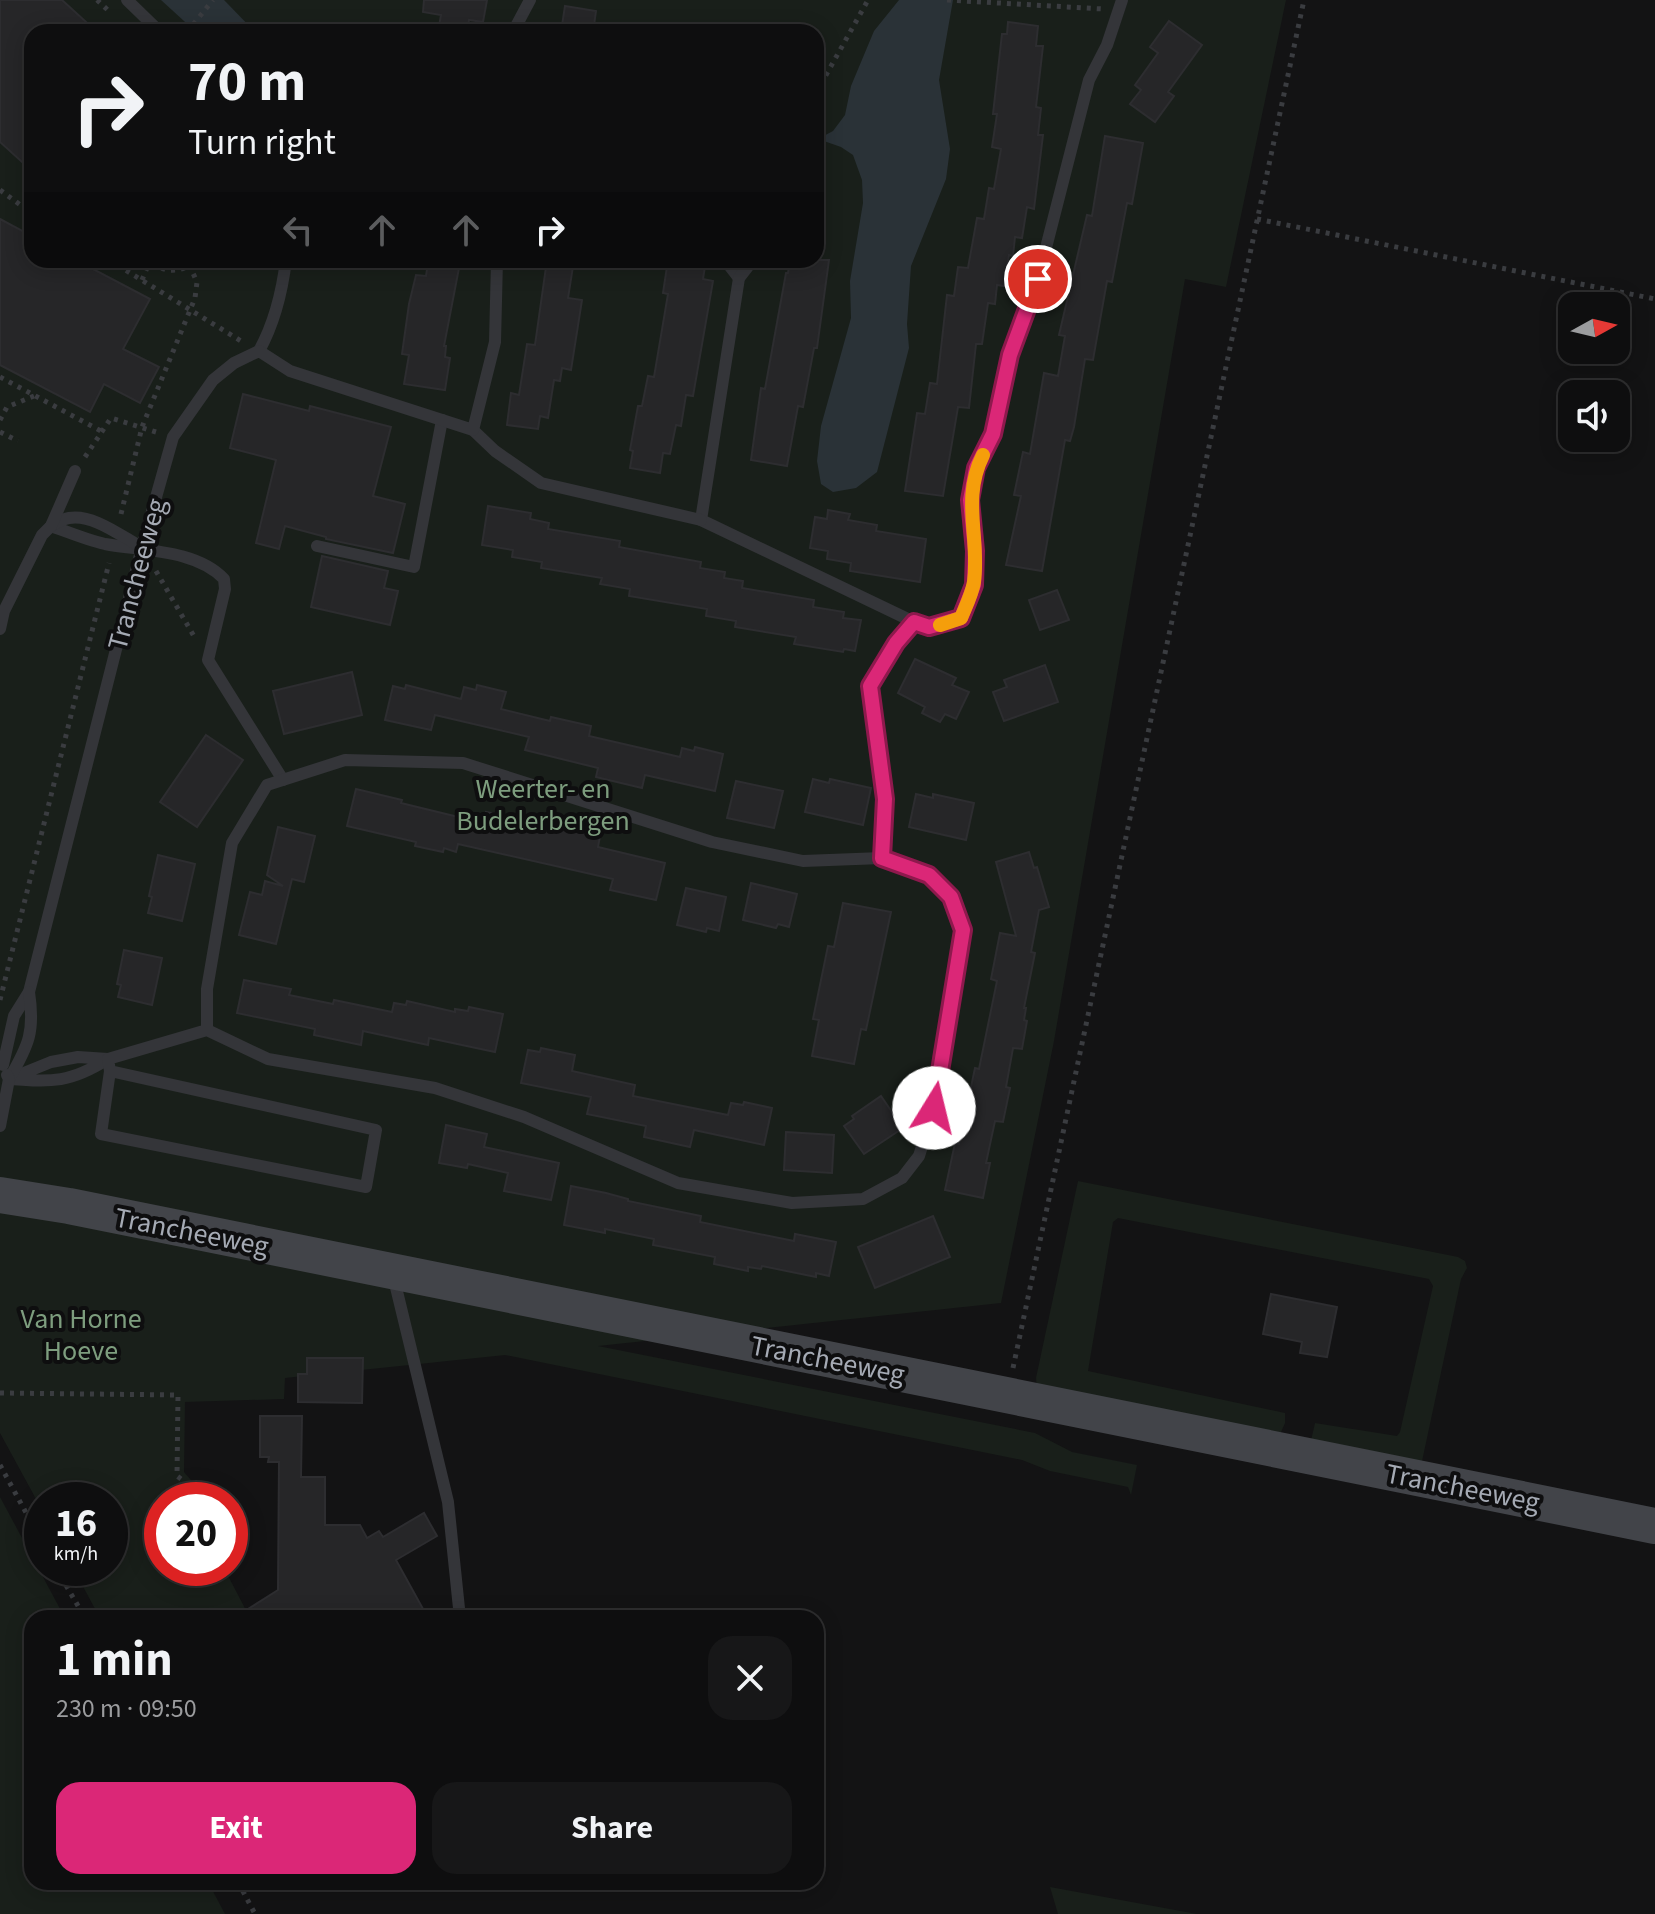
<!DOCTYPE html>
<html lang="en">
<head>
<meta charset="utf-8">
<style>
  body { margin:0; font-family:"Source Sans 3",sans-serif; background:#171718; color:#f1f3f6; height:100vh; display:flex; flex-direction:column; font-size:30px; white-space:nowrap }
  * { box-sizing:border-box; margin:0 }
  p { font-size:26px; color:#9b9c9e }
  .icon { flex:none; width:44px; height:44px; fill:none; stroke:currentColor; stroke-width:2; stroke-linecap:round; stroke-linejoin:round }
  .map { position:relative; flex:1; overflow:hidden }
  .details { position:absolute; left:24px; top:1610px; width:800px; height:280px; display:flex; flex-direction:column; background:#0e0e0f; border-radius:24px; box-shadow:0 4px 20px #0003,0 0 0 2px #2e2e2f }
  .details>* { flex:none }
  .guide { position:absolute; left:24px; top:24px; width:800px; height:244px; border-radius:24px; box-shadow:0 4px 20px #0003,0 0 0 2px #2e2e2f; background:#0e0e0f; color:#f1f3f6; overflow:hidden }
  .needle { width:52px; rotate:82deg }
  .tools { position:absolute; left:1558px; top:292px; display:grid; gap:16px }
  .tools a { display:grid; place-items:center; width:72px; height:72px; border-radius:16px; background:#0e0e0f; box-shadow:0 4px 20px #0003,0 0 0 2px #2e2e2f; font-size:40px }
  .speed { position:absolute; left:24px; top:1482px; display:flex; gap:16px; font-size:40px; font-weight:700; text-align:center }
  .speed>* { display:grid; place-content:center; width:104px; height:104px; border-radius:50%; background:#0e0e0f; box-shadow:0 4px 20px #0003,0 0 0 2px #2e2e2f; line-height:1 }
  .speed small { font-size:20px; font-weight:400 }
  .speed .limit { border:12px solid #d22; background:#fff; color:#111 }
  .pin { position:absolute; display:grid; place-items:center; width:68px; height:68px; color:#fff; margin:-34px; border:4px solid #fff; border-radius:50%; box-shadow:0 2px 8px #0007 }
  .me { position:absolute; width:88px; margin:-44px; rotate:9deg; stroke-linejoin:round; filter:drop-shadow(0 0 6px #0008) }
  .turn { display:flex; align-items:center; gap:28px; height:168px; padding:0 32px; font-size:36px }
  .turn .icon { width:104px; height:104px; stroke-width:2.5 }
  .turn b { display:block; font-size:56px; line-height:68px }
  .lanes { display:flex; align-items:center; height:76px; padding:0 32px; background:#0003; justify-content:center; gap:40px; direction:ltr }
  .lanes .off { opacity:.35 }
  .round { display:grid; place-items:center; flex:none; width:84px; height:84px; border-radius:24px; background:#171718 }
  .summary { display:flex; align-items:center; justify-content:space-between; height:136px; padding:0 32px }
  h1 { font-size:48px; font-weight:700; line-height:60px }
  .action { display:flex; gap:16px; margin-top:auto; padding:16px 32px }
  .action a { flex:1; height:92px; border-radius:24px; background:#db2777; color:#fff; font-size:32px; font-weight:700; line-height:92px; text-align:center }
  .action a+a { background:#171718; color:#f1f3f6 }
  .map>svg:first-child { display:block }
  .green { fill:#191f1a; fill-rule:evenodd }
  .water { fill:#2a3237 }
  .building { fill:#262628; stroke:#2d2d30; stroke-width:2 }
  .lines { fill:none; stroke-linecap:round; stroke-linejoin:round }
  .path { stroke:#3a3c40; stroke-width:5; stroke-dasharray:4 6; stroke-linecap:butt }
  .lane { stroke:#343539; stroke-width:12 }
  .secondary { stroke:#424449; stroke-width:36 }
  .route-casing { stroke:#8e194d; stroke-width:20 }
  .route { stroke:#db2777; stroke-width:14 }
  .slow { stroke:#f59e0b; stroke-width:14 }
  .labels { text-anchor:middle; stroke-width:8; stroke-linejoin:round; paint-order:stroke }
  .street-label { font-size:28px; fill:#a5aab4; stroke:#0e0e0f }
  .park-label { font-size:28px; fill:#7d9d7e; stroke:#0e0e0f }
</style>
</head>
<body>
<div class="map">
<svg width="1655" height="1914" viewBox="0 0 1655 1914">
  <rect width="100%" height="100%" fill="#131314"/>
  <!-- green -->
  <g class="green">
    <path d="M 0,0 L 1286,0 L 1226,287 L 1185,279 L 1054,1041 L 1001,1303 L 598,1346 L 1035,1433 L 1072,1452 L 1137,1465 L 1131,1495 L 1128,1487 L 1050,1471 L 1022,1460 L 505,1355 L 285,1378 L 284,1399 L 185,1402 L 184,1472 L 208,1500 L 162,1500 L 162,1568 L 224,1568 L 250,1618 L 100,1618 L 73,1568 L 110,1568 L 110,1500 L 42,1500 L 42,1510 L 0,1433 ZM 32,32 L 816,32 L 816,260 L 32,260 Z"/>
    <path d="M 1078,1181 L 1458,1257 L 1465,1261 L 1467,1268 L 1461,1279 L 1421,1466 L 1310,1445 L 1315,1423 L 1397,1436 L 1400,1432 L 1433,1286 L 1429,1279 L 1118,1218 L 1113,1222 L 1088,1371 L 1285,1413 L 1285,1423 L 1278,1439 L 1037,1389 L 1036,1378 Z"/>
    <path d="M 0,1497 L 65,1618 L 32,1618 L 32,1882 L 208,1882 L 225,1914 L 0,1914 Z"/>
    <path d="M 1050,1887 L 1197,1914 L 1058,1914 Z"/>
  </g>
  <!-- water -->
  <g class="water">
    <path d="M 161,0 L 224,0 L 255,32 L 196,32 Z"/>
    <path d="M 899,0 L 953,0 L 939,80 L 950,149 L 946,179 L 911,266 L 907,324 L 909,348 L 877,472 L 856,488 L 833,492 L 821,484 L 817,461 L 821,426 L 851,318 L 850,281 L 863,203 L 862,180 L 853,155 L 841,147 L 818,139 L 833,131 L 845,115 L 851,86 L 874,31 Z"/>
  </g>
  <!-- building -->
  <g class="building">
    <path d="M 0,0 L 62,0 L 97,32 L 32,32 L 32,171 L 0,142 Z"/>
    <path d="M 424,0 L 487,0 L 483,22 L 469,20 L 467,32 L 438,32 L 441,15 L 423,12 Z"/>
    <path d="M 565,6 L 596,11 L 593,32 L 561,32 Z"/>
    <path d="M 1169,21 L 1202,45 L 1168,92 L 1174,96 L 1155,122 L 1130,104 L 1141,90 L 1135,85 L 1158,53 L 1150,47 Z"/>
    <path d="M 1008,22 L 1038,26 L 1036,46 L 1043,46 L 1036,107 L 1041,108 L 1038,135 L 1043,135 L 1034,209 L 1027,207 L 1022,238 L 1015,237 L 1013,256 L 1009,255 L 1004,286 L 997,285 L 995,304 L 988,303 L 982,344 L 976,344 L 969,408 L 958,407 L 943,496 L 905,491 L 917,413 L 925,414 L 930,383 L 937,384 L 947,295 L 954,296 L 958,267 L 968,268 L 977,218 L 984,219 L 989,188 L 994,189 L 1001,149 L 992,147 L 997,114 L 993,114 L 1002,34 L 1007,34 Z"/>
    <path d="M 1105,136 L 1143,143 L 1132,204 L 1127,203 L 1112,282 L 1107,281 L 1093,360 L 1085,359 L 1074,427 L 1070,441 L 1065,440 L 1042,571 L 1006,565 L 1021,496 L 1014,495 L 1023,452 L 1030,454 L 1044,373 L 1058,376 L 1065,336 L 1059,335 L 1087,215 L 1092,216 Z"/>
    <path d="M 0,219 L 32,236 L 32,260 L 76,260 L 150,299 L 123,349 L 159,367 L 140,403 L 104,384 L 90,412 L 0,365 Z"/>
    <path d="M 547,260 L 574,260 L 568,298 L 582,300 L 571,370 L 562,368 L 560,381 L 554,380 L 548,418 L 540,416 L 538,429 L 507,425 L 511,393 L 519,395 L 527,344 L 535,345 Z"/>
    <path d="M 668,260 L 706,260 L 703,279 L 713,281 L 693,396 L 686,395 L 681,426 L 676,425 L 670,454 L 663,453 L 660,473 L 630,468 L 633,451 L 630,450 L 638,406 L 642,406 L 648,376 L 654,377 L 668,294 L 663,293 Z"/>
    <path d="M 790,260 L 829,260 L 817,348 L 814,348 L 803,407 L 798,406 L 787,466 L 751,460 L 761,388 L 765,389 L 786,273 L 788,273 Z"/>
    <path d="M 428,263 L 459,268 L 444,346 L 446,346 L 445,357 L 450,358 L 445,390 L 404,384 L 409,355 L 402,354 L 409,304 L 416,275 L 426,276 Z"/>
    <path d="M 243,394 L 309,411 L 310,406 L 391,427 L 373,496 L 405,504 L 393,553 L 326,539 L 326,537 L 285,526 L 279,549 L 256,543 L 276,460 L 230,448 Z"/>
    <path d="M 488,506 L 531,513 L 530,519 L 549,523 L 548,529 L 620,541 L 619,547 L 701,562 L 700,568 L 725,572 L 724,578 L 743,581 L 742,588 L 814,600 L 813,607 L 844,612 L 843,618 L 861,620 L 855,651 L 844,649 L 843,652 L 794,644 L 796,637 L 735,627 L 736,621 L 706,616 L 707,609 L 629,596 L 630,589 L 600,584 L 602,578 L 541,568 L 542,562 L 512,557 L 513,550 L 482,545 Z"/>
    <path d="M 828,510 L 850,514 L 848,520 L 877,525 L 876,531 L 926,539 L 920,582 L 850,571 L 851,563 L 827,559 L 828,551 L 810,548 L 815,517 L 827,519 Z"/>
    <path d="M 322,556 L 388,571 L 384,588 L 398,591 L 390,625 L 311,607 Z"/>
    <path d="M 1057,590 L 1069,620 L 1040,630 L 1029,600 Z"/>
    <path d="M 915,659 L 956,678 L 952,685 L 969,692 L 956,719 L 945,714 L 940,722 L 922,713 L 925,707 L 898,693 Z"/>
    <path d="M 1045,665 L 1058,702 L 1004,721 L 993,692 L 1007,687 L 1004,680 Z"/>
    <path d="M 352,672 L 362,715 L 284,734 L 273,691 Z"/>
    <path d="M 406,685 L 461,699 L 464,687 L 476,690 L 477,685 L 506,692 L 501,709 L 550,721 L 551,717 L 591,726 L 589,736 L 680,757 L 682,748 L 694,751 L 695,747 L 723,754 L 715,791 L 645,775 L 642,788 L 596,777 L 598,768 L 525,750 L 529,737 L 435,715 L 431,730 L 385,720 L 393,686 L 405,689 Z"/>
    <path d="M 206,735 L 243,760 L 197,827 L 160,802 Z"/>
    <path d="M 813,779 L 829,783 L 830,779 L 871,788 L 863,825 L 805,812 Z"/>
    <path d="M 736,781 L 783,791 L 774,828 L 727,818 Z"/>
    <path d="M 356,789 L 402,800 L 401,803 L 483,823 L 486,812 L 600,836 L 598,847 L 665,863 L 656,900 L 610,890 L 613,879 L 458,844 L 456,852 L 444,848 L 443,852 L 415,846 L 416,842 L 347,826 Z"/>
    <path d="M 916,794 L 933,798 L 933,794 L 974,803 L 966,840 L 909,827 Z"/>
    <path d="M 278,827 L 315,836 L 304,882 L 292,879 L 276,944 L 239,935 L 250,892 L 262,895 L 265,881 L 283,886 L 267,875 Z"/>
    <path d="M 1029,852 L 1034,868 L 1037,867 L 1049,907 L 1039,910 L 1031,952 L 1035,953 L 1024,1008 L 1026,1008 L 1024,1020 L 1027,1021 L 1022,1049 L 1013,1048 L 1006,1087 L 1010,1088 L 1003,1122 L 995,1121 L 986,1163 L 990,1163 L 983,1198 L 945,1190 L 955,1143 L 959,1144 L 975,1068 L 979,1069 L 997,981 L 991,979 L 1000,933 L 1016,936 L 996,862 Z"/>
    <path d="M 158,855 L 195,864 L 182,921 L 148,913 L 152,897 L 149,896 Z"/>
    <path d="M 751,883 L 797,894 L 789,927 L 778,924 L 776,928 L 743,920 Z"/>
    <path d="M 686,888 L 726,897 L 719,931 L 707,928 L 706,932 L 677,925 Z"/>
    <path d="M 843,903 L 891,912 L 866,1030 L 861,1029 L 854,1064 L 812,1056 L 819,1020 L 813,1019 L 828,946 L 834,947 Z"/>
    <path d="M 124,950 L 162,958 L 152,1005 L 118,997 L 121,985 L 117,984 Z"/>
    <path d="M 244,980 L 291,989 L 289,995 L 333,1004 L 334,1000 L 392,1012 L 394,1003 L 406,1005 L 407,1001 L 455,1012 L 455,1009 L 468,1011 L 469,1007 L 503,1014 L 495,1052 L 429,1038 L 428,1045 L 363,1031 L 361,1045 L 314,1035 L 315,1029 L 237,1013 Z"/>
    <path d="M 541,1048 L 575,1055 L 572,1071 L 635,1085 L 633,1096 L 728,1115 L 731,1103 L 743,1105 L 744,1102 L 772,1108 L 764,1145 L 694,1130 L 690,1147 L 644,1137 L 646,1126 L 587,1114 L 591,1097 L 521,1083 L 528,1050 L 540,1052 Z"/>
    <path d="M 881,1096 L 903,1128 L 864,1154 L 844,1126 L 854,1119 L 852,1116 Z"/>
    <path d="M 446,1125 L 487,1134 L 484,1147 L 559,1163 L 551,1200 L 504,1191 L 508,1173 L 468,1164 L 467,1168 L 439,1163 Z"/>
    <path d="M 786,1132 L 834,1135 L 832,1173 L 784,1170 Z"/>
    <path d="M 571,1186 L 606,1193 L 628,1199 L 628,1201 L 701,1216 L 700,1222 L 794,1241 L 795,1234 L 836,1242 L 829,1276 L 816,1273 L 816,1277 L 762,1266 L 761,1269 L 748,1267 L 748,1271 L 714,1264 L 715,1257 L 653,1245 L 654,1239 L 605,1229 L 605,1233 L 564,1225 Z"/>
    <path d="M 933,1216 L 950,1257 L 875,1288 L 858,1247 Z"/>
    <path d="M 1271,1294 L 1337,1307 L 1327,1357 L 1300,1353 L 1302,1342 L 1263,1334 Z"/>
    <path d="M 307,1358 L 363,1358 L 362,1403 L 298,1402 L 298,1374 L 307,1374 Z"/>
    <path d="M 260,1416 L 302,1416 L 301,1477 L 325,1477 L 325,1525 L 360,1525 L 367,1538 L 379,1531 L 383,1537 L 424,1513 L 437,1536 L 396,1560 L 428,1618 L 234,1618 L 278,1590 L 279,1462 L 268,1462 L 269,1457 L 260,1457 Z"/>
  </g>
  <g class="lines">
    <!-- path -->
    <g class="path">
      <path d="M 97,0 L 111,13"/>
      <path d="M 947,0 L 1103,9"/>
      <path d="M 187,32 L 213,0"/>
      <path d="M 816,93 L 868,0"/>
      <path d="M 0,190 L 30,212 L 32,210"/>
      <path d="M 1257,219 L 1655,299"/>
      <path d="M 109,260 L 241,341"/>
      <path d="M 143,260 C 166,271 175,276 199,260"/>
      <path d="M 142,280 L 149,263"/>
      <path d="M 0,377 L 101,431"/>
      <path d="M 0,420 L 7,407 L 34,396"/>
      <path d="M 0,432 L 18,441"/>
      <path d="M 85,457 L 111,418 L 156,432"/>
      <path d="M 121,514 L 142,427 L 195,298 L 197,282 L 187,260"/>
      <path d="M 156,571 L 195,638"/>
      <path d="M 0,1000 L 109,563"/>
      <path d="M 1013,1368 L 1304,0"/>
      <path d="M 0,1393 L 178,1395 L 177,1476 L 208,1500"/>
      <path d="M 0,1465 L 42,1542"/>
      <path d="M 56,1568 L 85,1618"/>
      <path d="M 238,1882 L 255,1914"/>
    </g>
    <!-- lane -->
    <g class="lane">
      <path d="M 127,0 L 160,32"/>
      <path d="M 513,32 L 530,0"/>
      <path d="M 725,260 L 739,278"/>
      <path d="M 753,260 L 739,278 L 701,520 L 914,622"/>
      <path d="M 259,351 C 275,322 282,293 286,260"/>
      <path d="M 473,430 L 495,451 L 541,483 L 701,520"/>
      <path d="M 51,526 C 68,532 87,540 105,544 C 141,551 196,549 224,579 L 225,589 L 208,660 L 283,780"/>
      <path d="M 51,526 C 56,523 63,519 69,518 C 91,514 117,533 136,544"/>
      <path d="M 317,546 L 414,567 L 442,420"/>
      <path d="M 0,629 L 4,611 L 42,535 L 51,526 L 75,471"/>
      <path d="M 882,858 L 885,799 L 870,686 L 896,643 L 914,622 L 929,627 L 961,618 L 974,585 L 975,551 L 970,500 L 976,468 L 993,434 L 1010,355 L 1038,279 L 1089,80 L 1107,45 L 1122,0"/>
      <path d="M 78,1057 L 108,1059 C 70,1083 53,1082 9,1079 L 51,1062 Z"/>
      <path d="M 3,1065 L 14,1016 L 29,992 L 142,547 L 173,437 L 213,380 L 234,363 L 259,351 L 290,371 L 473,430 L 495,342 L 497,260"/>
      <path d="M 110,1071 L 376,1130 L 366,1187 L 101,1134 L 110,1071 L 108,1059 L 207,1030 L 268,1059 L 435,1088 L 524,1117 L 678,1183 L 792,1203 L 863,1199 L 902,1178 L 919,1156 L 934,1108 L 963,930 L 951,897 L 929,875 L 882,858 L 803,861 L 712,842 L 463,763 L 345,760 L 267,785 L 232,843 L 207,989 L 207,1030"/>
      <path d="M 9,1079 C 29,1045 35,1031 29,992"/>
      <path d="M 0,1126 L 9,1079 L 7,1075"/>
      <path d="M 393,1275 L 448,1502 L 460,1618"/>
    </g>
    <!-- secondary -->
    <path class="secondary" d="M 0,1195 L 69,1206 L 1655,1526"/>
  </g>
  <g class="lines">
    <defs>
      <path id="route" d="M 934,1108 L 963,930 L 951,897 L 929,875 L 882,858 L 885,799 L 870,686 L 896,643 L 914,622 L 929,627 L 961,618 L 974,585 L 975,551 L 970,500 L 976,468 L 993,434 L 1010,355 L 1038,279"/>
    </defs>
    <!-- route casing -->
    <use href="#route" class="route-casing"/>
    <!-- route -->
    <use href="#route" class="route"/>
    <!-- slow -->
    <path class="slow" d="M 940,625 L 961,618 C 966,606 972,594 974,582 C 980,537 961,499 983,455"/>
  </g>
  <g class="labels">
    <!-- street labels -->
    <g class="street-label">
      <text transform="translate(136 574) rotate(-75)" y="10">Trancheeweg</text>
      <text transform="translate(192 1231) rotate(11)" y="10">Trancheeweg</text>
      <text transform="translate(828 1359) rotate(11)" y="10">Trancheeweg</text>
      <text transform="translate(1463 1487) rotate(11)" y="10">Trancheeweg</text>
    </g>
    <!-- park labels -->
    <g class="park-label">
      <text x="543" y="798">Weerter- en<tspan x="543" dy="32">Budelerbergen</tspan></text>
      <text x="81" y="1328">Van Horne<tspan x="81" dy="32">Hoeve</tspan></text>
    </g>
  </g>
</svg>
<div class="tools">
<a><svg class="needle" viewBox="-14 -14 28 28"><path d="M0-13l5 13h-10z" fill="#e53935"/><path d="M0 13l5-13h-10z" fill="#9b9c9e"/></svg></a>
<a><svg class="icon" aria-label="sound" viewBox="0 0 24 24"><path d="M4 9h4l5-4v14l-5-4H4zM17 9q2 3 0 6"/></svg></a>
</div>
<div class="speed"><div>16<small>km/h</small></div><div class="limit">20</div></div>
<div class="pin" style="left:1038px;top:279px;background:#d93025"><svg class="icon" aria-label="arrive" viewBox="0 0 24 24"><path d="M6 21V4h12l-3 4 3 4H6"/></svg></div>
<svg class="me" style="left:934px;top:1108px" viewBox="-20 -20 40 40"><circle r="19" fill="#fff"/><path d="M0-13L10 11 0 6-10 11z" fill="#db2777"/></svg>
<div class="guide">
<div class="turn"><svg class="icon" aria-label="right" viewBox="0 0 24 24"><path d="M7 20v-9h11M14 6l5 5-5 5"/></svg><div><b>70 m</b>Turn right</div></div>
<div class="lanes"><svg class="icon off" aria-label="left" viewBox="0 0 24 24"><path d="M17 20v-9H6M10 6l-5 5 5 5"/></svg><svg class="icon off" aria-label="ahead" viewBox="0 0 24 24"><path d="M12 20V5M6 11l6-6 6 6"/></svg><svg class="icon off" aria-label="ahead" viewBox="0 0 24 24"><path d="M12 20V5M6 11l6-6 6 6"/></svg><svg class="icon" aria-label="right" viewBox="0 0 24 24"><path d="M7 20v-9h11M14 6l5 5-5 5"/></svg></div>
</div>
<section class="details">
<div class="summary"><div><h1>1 min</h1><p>230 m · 09:50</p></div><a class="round"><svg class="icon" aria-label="close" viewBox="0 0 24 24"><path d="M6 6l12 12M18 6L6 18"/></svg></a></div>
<div class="action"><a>Exit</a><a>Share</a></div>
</section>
</div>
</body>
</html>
